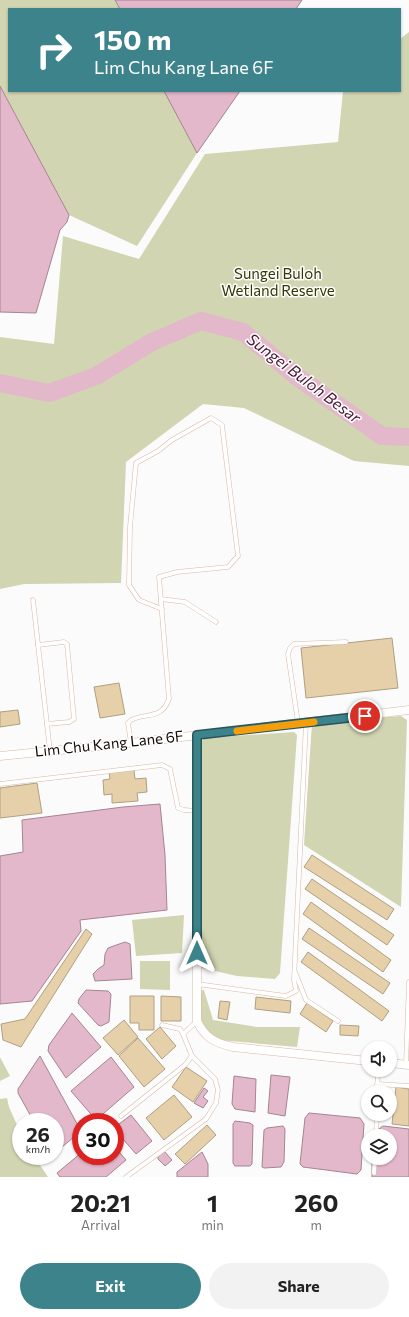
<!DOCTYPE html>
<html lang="en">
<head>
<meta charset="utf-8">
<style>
  body { margin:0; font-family:Commissioner,sans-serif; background:#f2f2f2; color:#222; height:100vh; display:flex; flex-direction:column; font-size:15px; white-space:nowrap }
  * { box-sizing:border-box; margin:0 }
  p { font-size:13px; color:#767676 }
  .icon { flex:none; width:22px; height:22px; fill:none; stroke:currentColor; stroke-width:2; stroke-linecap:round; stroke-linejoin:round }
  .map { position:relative; height:1177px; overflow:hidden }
  .details { display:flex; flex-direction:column; background:#fff; flex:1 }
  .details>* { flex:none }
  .banner { position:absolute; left:8px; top:8px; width:393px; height:84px; border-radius:0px; box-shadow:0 1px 3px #0004; background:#3c838b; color:#fff; overflow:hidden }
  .fabs { position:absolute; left:361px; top:1041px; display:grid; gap:8px }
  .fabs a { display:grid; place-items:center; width:36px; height:36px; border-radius:50%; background:#fff; box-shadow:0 1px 3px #0004; font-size:20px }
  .speed { position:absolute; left:12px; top:1113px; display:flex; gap:8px; font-size:20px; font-weight:700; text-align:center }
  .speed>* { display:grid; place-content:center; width:52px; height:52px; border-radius:50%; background:#fff; box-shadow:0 1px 3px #0004; line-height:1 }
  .speed small { font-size:10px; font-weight:400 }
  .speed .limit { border:6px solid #d22; background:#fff; color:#111 }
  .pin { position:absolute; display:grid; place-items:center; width:34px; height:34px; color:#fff; margin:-17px; border:2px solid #fff; border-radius:50%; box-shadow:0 1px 4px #0007 }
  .me { position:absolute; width:44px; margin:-22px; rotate:0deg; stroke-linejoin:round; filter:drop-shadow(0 0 3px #0008) }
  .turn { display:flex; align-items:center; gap:14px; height:84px; padding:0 20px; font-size:18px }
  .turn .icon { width:52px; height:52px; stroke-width:2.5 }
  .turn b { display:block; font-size:28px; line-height:34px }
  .eta { display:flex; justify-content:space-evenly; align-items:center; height:68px; text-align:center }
  .eta b { font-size:24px; font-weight:700; line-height:28px }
  .cta { display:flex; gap:8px; margin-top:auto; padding:8px 20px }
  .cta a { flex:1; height:46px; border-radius:24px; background:#3c838b; color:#fff; font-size:16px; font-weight:700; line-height:46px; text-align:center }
  .cta a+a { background:#f2f2f2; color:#222 }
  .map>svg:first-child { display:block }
  .green { fill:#d1d5b1 }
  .water { fill:#e3b8cb; stroke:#a68490 }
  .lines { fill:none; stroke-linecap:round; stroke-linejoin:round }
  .river { stroke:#e3b8cb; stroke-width:18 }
  .building { fill:#e5d0aa; stroke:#b09f81 }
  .service-casing { stroke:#d9b8a5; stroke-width:5 }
  .minor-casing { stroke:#d9b8a5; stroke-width:9 }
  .service { stroke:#fff; stroke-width:4 }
  .minor { stroke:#fff; stroke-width:8 }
  .route-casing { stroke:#27555a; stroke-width:10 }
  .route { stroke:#3c838b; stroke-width:7 }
  .slow { stroke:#f59e0b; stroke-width:7 }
  .labels { text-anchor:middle; stroke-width:3; stroke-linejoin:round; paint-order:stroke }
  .park-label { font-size:15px; fill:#353704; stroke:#fff }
  .street-label { font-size:15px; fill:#170c06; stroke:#fff }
  .water-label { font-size:16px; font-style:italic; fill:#4b1834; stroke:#fff }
</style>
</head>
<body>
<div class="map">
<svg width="409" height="1177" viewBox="0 0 409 1177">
  <rect width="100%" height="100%" fill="#fbfbfb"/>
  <!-- green -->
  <g class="green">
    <path d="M 0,0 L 115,0 L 120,9 L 9,9 L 9,91 L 164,91 L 197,153 L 137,246 L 69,215 L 0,86 Z"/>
    <path d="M 409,32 L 409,466 L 354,461 L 244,408 L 203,404 L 126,462 L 121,583 L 24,584 L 0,589 L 0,337 L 54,344 L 63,236 L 139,259 L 205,154 L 338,142 L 343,91 L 400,91 L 400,39 Z"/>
    <path d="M 401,716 L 407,720 L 401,907 L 304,845 L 312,723 Z"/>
    <path d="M 294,732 L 297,735 L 280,973 L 275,979 L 237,976 L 202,968 L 201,743 L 204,738 Z"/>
    <path d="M 184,915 L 182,953 L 136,956 L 132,920 Z"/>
    <path d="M 140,961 L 170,961 L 170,990 L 140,989 Z"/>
    <path d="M 204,990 L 213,1020 L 257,1027 L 300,1027 L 297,1047 L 219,1040 L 204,1030 L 197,1017 L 197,991 Z"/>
    <path d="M 0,1057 L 10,1076 L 0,1081 Z"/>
    <path d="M 7,1098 L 9,1107 L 21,1134 L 21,1156 L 34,1156 L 48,1177 L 0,1177 L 0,1099 Z"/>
  </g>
  <!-- water -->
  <g class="water">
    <path d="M 115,0 L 302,0 L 296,9 L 120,9 Z"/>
    <path d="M 0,86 L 69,215 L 67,222 L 60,230 L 36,313 L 0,312 Z"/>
    <path d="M 164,91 L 240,91 L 197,153 Z"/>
    <path d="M 160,804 L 165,855 L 167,910 L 80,920 L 81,931 L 32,1001 L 0,1004 L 0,856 L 23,852 L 22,820 L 123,807 Z"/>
    <path d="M 125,942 L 130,944 L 132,979 L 95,981 L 93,974 L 98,969 L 104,965 L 105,954 L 108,948 Z"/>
    <path d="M 86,990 L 108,991 L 111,994 L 109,1022 L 101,1026 L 98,1025 L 78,1003 L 79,999 Z"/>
    <path d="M 72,1013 L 101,1047 L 66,1078 L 48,1051 L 49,1045 Z"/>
    <path d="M 40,1056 L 81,1131 L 55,1153 L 55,1122 L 34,1122 L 18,1093 L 18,1089 Z"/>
    <path d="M 111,1057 L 134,1087 L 96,1120 L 71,1091 Z"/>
    <path d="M 271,1075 L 290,1077 L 285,1116 L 268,1113 Z"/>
    <path d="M 234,1076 L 256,1079 L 255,1112 L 235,1109 L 232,1104 Z"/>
    <path d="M 204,1088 L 208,1091 L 203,1097 L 208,1101 L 203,1108 L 194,1103 Z"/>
    <path d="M 309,1113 L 360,1118 L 364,1124 L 361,1170 L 357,1174 L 303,1167 L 300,1164 L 305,1118 Z"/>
    <path d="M 131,1115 L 152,1141 L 136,1154 L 115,1130 L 115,1127 Z"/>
    <path d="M 235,1121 L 250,1123 L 253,1125 L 252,1164 L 250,1166 L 235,1166 L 233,1163 L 233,1124 Z"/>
    <path d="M 283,1126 L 285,1129 L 284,1162 L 281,1167 L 264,1168 L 262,1167 L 264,1130 L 267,1128 Z"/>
    <path d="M 383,1126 L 409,1129 L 409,1177 L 372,1177 L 372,1158 L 390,1158 L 390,1136 L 372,1136 L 372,1134 Z"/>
    <path d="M 115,1147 L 126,1160 L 106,1177 L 60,1177 L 57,1173 L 81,1153 L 81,1156 L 115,1156 Z"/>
    <path d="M 164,1151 L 172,1160 L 165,1166 L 158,1159 L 158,1156 Z"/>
    <path d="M 202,1152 L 208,1164 L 208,1177 L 177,1177 L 177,1172 Z"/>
  </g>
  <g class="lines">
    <!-- river -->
    <path class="river" d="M 0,383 L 49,393 L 96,376 L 152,342 L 201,321 L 243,332 L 296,376 L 382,436 L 409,437"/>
  </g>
  <!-- building -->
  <g class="building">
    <path d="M 392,638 L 398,688 L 306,698 L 301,648 Z"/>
    <path d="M 119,683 L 125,714 L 100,718 L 94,687 Z"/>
    <path d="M 18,710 L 20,724 L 0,727 L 0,712 Z"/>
    <path d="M 134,770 L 135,779 L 146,778 L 147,792 L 137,793 L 138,801 L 112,803 L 112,794 L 104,795 L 103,780 L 110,779 L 109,772 Z"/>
    <path d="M 37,783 L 42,813 L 0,818 L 0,788 Z"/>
    <path d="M 312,855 L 394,909 L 387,920 L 304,867 Z"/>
    <path d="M 312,879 L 394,935 L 387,945 L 305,889 Z"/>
    <path d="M 311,902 L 391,960 L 383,972 L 303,914 Z"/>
    <path d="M 309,928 L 390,983 L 383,994 L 302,939 Z"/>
    <path d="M 86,929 L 92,934 L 21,1047 L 3,1040 L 1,1024 L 25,1019 Z"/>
    <path d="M 308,952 L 389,1011 L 382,1021 L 301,962 Z"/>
    <path d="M 130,996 L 154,996 L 154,1030 L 139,1030 L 139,1023 L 130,1023 Z"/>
    <path d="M 161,996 L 181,997 L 181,1021 L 161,1021 Z"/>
    <path d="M 256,997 L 291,1001 L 290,1013 L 255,1009 Z"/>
    <path d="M 220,1001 L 230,1002 L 227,1020 L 218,1018 Z"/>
    <path d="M 307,1003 L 333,1021 L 326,1032 L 300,1014 Z"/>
    <path d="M 124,1020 L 138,1037 L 118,1055 L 103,1038 Z"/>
    <path d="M 340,1025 L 359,1026 L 358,1036 L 340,1035 Z"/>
    <path d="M 160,1027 L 176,1046 L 162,1059 L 146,1039 Z"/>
    <path d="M 138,1038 L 165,1069 L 144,1087 L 119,1056 Z"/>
    <path d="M 186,1067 L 207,1081 L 193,1102 L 172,1087 Z"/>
    <path d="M 396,1087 L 409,1089 L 409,1126 L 392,1124 Z"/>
    <path d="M 174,1095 L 192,1117 L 164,1140 L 146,1118 Z"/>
    <path d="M 207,1125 L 216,1135 L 185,1164 L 175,1154 Z"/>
  </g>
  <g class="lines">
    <defs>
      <g id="service">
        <path d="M 161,599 L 185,602 L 216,622"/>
        <path d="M 33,600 L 50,751"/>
        <path d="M 38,645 L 64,642 L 67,644 L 74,719 L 69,722 L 47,724"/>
        <path d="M 298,723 L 288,654 L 290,648 L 294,644 L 346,642"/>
        <path d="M 131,743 L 128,723 L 131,720 C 148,712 161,720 169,699 L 159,577 L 177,572 L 228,567 L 238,556 L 222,425 L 211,418 L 172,440 L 158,451 L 136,463 L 130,527 L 129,585 L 139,600 L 162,609"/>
        <path d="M 0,784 L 162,765 L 170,769 L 178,808 L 184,810 L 197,811"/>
        <path d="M 295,972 L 306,1000 L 338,1021"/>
        <path d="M 197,984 L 286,996 L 296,991 L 294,980 L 306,723"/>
        <path d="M 183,1034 L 197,1021"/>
        <path d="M 406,1064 L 409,982"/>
        <path d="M 377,1084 L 409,1086"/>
        <path d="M 377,1092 L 378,1070"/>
        <path d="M 121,1116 L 185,1065 L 192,1056"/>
        <path d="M 376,1136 L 377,1114"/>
        <path d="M 374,1173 L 375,1158"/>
        <path d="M 126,1177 L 206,1119 L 216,1103 L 218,1090 L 215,1079 L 192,1056 L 183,1034 L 180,1029 L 162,1025"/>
      </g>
      <g id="minor">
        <path d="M 197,735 L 197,1021 C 205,1038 215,1043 233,1047 L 368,1061"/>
        <path d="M 0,756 L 131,743 L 409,710"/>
        <path d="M 390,1063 L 409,1065"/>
      </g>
    </defs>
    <!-- service casing -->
    <use href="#service" class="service-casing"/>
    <!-- minor casing -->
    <use href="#minor" class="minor-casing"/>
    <!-- service -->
    <use href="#service" class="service"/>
    <!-- minor -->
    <use href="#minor" class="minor"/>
  </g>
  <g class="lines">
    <defs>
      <path id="route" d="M 197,953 L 197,735 L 365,716"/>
    </defs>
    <!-- route casing -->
    <use href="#route" class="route-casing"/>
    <!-- route -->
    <use href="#route" class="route"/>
    <!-- slow -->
    <path class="slow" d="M 237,731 L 314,722"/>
  </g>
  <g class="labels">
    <!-- park labels -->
    <g class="park-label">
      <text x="278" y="279">Sungei Buloh<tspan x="278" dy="17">Wetland Reserve</tspan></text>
    </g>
    <!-- street labels -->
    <g class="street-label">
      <text transform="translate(109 744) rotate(-6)" y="5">Lim Chu Kang Lane 6F</text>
    </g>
    <!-- water labels -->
    <g class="water-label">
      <text transform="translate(304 378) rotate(37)" y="6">Sungei Buloh Besar</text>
    </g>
  </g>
</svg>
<div class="fabs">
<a><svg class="icon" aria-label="sound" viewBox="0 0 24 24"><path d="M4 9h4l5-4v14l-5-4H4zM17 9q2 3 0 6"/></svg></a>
<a><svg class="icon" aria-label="search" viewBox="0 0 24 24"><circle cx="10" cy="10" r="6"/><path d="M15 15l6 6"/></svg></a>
<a><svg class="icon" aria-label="layers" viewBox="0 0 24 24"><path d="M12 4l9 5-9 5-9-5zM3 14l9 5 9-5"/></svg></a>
</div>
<div class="speed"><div>26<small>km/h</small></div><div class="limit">30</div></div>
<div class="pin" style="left:365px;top:716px;background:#d93025"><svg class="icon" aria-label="arrive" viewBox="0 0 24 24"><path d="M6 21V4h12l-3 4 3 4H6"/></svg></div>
<svg class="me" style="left:197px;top:953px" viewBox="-20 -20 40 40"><path d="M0-17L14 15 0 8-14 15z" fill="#3c838b" stroke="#fff" stroke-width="4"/></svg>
<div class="banner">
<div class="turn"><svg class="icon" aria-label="right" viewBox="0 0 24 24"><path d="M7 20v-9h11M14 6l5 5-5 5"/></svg><div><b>150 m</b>Lim Chu Kang Lane 6F</div></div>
</div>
</div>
<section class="details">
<div class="eta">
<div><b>20:21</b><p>Arrival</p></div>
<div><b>1</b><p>min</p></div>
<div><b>260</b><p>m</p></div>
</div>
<div class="cta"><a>Exit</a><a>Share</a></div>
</section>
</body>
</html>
